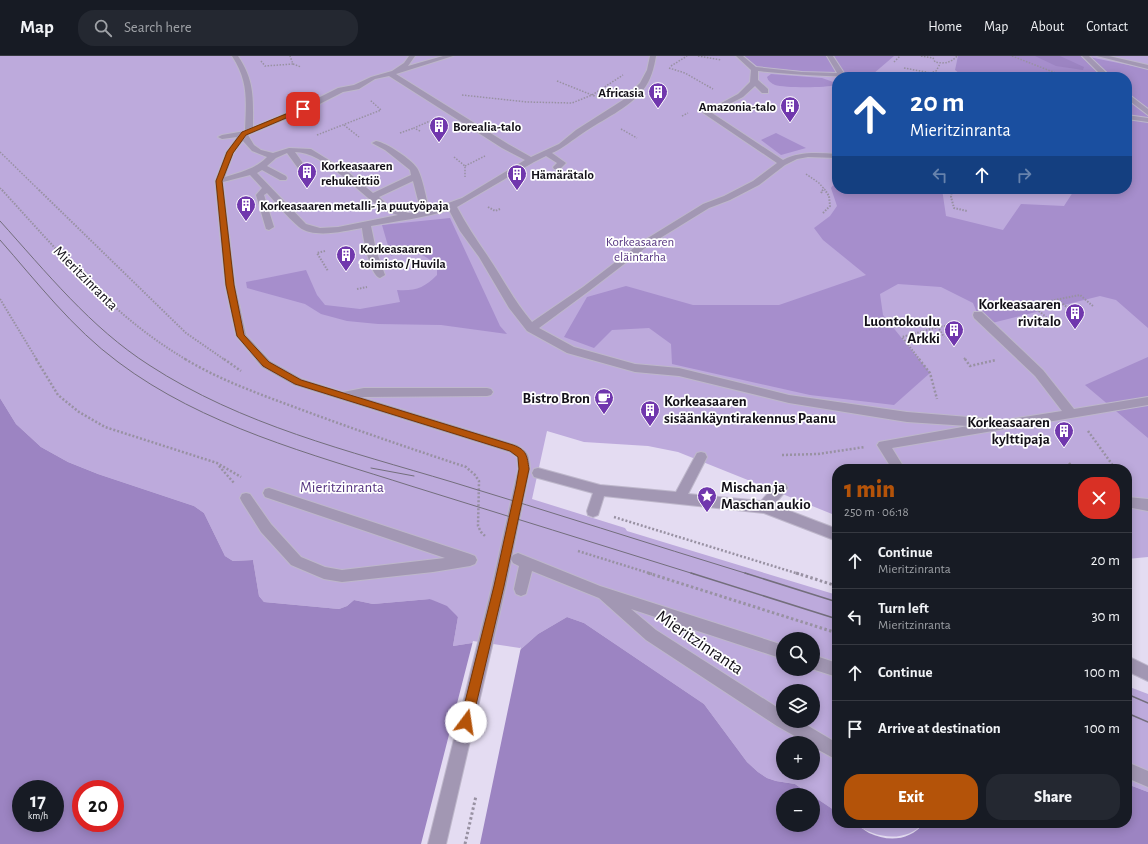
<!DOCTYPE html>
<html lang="en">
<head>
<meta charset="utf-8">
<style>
  body { margin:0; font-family:"Alegreya Sans",sans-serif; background:#242831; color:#f1f3f6; height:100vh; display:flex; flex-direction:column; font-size:15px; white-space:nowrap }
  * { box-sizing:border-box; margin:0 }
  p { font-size:13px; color:#9ea1a6 }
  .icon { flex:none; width:22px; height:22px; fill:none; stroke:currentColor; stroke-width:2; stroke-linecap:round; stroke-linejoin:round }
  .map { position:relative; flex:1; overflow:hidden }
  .drawer { position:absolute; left:832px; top:408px; width:300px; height:364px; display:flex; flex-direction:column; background:#171b24; border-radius:16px; box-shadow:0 2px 10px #0003 }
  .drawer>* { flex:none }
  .banner { position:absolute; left:832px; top:16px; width:300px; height:122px; border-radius:16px; box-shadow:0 2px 10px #0003; background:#1a4fa0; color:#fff; overflow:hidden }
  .fabs { position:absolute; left:776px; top:576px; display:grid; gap:8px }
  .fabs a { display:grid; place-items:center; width:44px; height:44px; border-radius:50%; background:#171b24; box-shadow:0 2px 10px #0003; font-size:20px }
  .speed { position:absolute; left:12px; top:724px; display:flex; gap:8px; font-size:20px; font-weight:700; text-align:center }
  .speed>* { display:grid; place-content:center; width:52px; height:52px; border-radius:50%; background:#171b24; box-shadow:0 2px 10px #0003; line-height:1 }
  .speed small { font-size:10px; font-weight:400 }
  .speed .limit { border:6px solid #d22; background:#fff; color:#111 }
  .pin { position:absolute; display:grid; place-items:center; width:34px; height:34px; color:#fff; margin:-17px; border-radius:8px; box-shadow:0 2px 6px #0006 }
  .me { position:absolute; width:44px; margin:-22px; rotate:14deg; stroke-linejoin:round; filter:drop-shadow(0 0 3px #0008) }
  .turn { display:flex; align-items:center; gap:14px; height:84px; padding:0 12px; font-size:18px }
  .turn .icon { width:52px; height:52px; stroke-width:2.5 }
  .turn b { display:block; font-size:28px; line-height:34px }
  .lanes { display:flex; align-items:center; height:38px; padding:0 12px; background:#0003; justify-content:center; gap:20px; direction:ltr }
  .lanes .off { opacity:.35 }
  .round { display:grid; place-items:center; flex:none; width:42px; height:42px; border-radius:16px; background:#242831 }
  .head { display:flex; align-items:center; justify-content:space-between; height:68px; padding:0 12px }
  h1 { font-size:24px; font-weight:800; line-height:30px; color:#b45309 }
  .cta { display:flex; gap:8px; margin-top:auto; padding:8px 12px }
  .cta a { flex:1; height:46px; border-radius:16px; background:#b45309; color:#fff; font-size:16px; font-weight:800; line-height:46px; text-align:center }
  .cta a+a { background:#242831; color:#f1f3f6 }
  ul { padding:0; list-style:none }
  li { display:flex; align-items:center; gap:12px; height:56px; padding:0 12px; border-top:1px solid #363941 }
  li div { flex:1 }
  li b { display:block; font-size:15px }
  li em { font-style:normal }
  header { display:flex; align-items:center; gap:24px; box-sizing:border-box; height:56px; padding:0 20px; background:#171b24; border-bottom:1px solid #363941 }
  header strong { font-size:19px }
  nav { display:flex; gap:22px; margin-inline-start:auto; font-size:14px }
  .search { width:280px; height:36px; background:#242831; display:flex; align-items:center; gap:10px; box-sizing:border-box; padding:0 14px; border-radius:16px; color:#9ea1a6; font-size:15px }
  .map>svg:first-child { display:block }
  .green { fill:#bdaadc; fill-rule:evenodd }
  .forest { fill:#a68ecc }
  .water { fill:#9c84c2; fill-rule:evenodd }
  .pier { fill:#e4dcf2 }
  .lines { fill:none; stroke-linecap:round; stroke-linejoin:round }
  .service-casing { stroke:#beb7cb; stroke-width:2 }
  .pedestrian-casing { stroke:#beb7cb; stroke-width:2 }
  .path-far3 { stroke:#9891a2; stroke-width:1.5; stroke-dasharray:1.5 1.5; stroke-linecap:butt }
  .path-far2 { stroke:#9891a2; stroke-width:2; stroke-dasharray:1.5 1.5; stroke-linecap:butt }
  .path-far1 { stroke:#9891a2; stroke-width:2.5; stroke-dasharray:2 2; stroke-linecap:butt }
  .path { stroke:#9891a2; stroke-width:3; stroke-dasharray:2.5 2.5; stroke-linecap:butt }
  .service { fill:#a297b3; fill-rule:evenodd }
  .pedestrian { fill:#a297b3; fill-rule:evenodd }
  .tram-far1 { stroke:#736e7c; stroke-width:1 }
  .tram { stroke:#736e7c; stroke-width:1.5 }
  .route { fill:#b45309; stroke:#753606 }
  .labels { text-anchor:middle; stroke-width:3.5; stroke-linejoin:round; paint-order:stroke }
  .far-poi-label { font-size:13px; font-weight:bold; fill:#131018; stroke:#fff; text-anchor:start }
  .far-park-label { font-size:13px; fill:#563580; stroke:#fff }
  .street-label { font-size:15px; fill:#131018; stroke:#fff }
  .poi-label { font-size:15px; font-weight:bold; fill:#131018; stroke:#fff; text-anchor:end }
  .park-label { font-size:15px; fill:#563580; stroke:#fff }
  .near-street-label { font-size:18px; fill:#131018; stroke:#fff }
</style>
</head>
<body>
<header>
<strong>Map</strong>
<div class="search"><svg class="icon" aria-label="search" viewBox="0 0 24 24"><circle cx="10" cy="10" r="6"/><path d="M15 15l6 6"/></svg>Search here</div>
<nav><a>Home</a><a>Map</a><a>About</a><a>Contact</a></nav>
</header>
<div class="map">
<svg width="1148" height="788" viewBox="0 0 1148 788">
  <rect width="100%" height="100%" fill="#e4dcf2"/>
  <!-- green -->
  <g class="green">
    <path d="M 0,0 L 1148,0 L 1148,501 L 1127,503 L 1127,413 L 837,413 L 837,460 L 678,396 L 648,390 L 584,386 L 547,375 L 532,443 L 625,472 L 627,475 L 837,539 L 837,756 L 795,728 L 776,725 L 767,722 L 758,716 L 747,706 L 704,648 L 584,567 L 567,561 L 538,578 L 520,594 L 472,587 L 453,590 L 458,561 L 430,543 L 373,548 L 354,544 L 347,550 L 339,553 L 264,546 L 259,540 L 253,504 L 233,505 L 225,500 L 204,457 L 194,450 L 98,418 L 68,406 L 41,391 L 16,368 L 0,342 ZM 837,21 L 1127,21 L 1127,133 L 837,133 ZM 783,583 L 813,583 L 813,613 L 783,613 ZM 783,635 L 813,635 L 813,665 L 783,665 ZM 783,687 L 813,687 L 813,717 L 783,717 Z"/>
    <path d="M 1127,630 L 1148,638 L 1148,736 L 1127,728 Z"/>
    <path d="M 853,767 L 924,767 C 904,788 875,782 853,767 Z"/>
  </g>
  <!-- forest -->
  <g class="forest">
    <path d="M 744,0 L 894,0 L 873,18 L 831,18 L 758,11 Z"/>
    <path d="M 958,0 L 1084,0 L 1148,13 L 1148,272 L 1116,244 L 1100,240 L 992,267 L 978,259 L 973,247 L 941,231 L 898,228 L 880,238 L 883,259 L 930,317 L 894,349 L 810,339 L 672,308 L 671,288 L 649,272 L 612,274 L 594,292 L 564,281 L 587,241 L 626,230 L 693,249 L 779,249 L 866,219 L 823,184 L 814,172 L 830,160 L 837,150 L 831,132 L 836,125 L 837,133 L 942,133 L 946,160 L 1003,174 L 1021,148 L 1064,150 L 1075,133 L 1127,133 L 1127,21 L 964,21 L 955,14 Z"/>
    <path d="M 771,18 L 822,22 L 836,27 L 835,29 C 827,32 784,32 775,29 C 771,27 768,25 767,21 Z"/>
    <path d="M 776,77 L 806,92 L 781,99 L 761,84 Z"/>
    <path d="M 450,162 L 500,270 L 507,278 L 441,269 L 378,268 L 347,265 L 321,258 L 305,248 L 247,232 L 246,226 L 306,214 L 317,239 L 325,249 L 360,253 L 400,246 L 397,234 C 416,235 424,232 437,219 L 437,210 C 423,196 409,192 391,200 L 382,169 Z"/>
    <path d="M 1148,301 L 1148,382 L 1085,329 Z"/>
  </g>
  <!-- water -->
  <g class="water">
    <path d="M 1035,0 L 1060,0 L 1084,11 L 1083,14 L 1056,10 Z"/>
    <path d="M 0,342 L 16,368 L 41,391 L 68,406 L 98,418 L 194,450 L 204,457 L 225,500 L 233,505 L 253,504 L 259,540 L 264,546 L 339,553 L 347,550 L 354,544 L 373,548 L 430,543 L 447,550 L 458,561 L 453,590 L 472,587 L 520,594 L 538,578 L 567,561 L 584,567 L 704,648 L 747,706 L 758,716 L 767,722 L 776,725 L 795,728 L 811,739 L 783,739 L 783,769 L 813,769 L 813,740 L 837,756 L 837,767 C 842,767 848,766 853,767 C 858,769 864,774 869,777 C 888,786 910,785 924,767 L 1127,767 L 1127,728 L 1148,736 L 1148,788 L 0,788 ZM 21,733 L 55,733 L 55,767 L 21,767 ZM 81,733 L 115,733 L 115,767 L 81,767 Z"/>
  </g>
  <!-- pier -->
  <path class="pier" d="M 473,585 L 520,592 L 521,591 L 480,788 L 421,788 Z"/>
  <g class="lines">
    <defs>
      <g id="service">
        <path d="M 232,0 L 238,0 C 255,25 253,43 253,71 L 300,51 L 338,32 L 354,29 L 371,21 L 392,15 L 404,7 L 409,0 L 415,0 L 408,10 L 443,0 L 453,0 L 396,18 L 508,88 L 531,101 L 559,88 L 576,74 L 623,44 L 640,27 L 647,14 L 650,0 L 656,0 C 654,12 651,24 643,34 C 628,53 603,63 583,77 C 572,84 564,92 552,97 L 566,107 L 560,113 L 554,113 L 553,111 L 557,107 L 546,100 L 534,106 L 457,151 C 466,168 476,183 487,199 C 502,221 514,245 532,266 L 583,231 L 643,185 L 703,148 L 724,140 L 753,125 L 777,107 L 703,57 L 738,38 L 750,26 L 751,14 L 736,0 L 743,0 L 756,11 L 802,16 L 837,17 L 827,0 L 833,0 L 844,17 L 890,20 L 892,21 C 846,21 803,20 758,15 L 758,24 L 768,33 L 768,37 L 762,37 L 755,30 L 743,41 L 712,57 L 783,104 C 800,95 818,97 837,98 L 837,102 L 808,101 L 797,103 L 785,109 L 759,129 L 730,144 L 709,152 L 649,189 L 589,235 L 539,272 L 574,291 L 635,308 L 679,312 L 789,339 L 907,356 L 1005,364 L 1062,355 L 1035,320 L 974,262 L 973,259 L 974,256 L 982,256 L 1043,314 L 1074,353 L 1148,341 L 1148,349 L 892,392 L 905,413 L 892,413 L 877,389 L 879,386 L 968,370 L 907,366 L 789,347 L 679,320 L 635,316 L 567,297 L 527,275 L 509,252 L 479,201 L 460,175 L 449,154 C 424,162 397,165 371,170 L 376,194 L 385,219 L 380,222 C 370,220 363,182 362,172 C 345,175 314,183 299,171 C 287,161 277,148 267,137 L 264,139 L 274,171 L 269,174 L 266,173 L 256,139 L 262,132 L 250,119 L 223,126 L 235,229 L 246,279 L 270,305 L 302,323 L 343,336 L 364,332 L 487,332 L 491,333 L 493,336 L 491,339 L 487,340 L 361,341 L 517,389 C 529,397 529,398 530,413 L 506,530 L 446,788 L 428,788 L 492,530 L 518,413 L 517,401 L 509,396 L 294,329 L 262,311 L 236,280 L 225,229 L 215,125 L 226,96 L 237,81 L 222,83 L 218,81 L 222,79 L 245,75 C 246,45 249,26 232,0 ZM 389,20 L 502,92 L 525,104 L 462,142 L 429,154 C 427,145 422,119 417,112 C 411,103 387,87 376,85 L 372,87 L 385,94 L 410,114 L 411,119 L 373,137 L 348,116 L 311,93 L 289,92 L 273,97 L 261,94 L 254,89 L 248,79 L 253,77 L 306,55 L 343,36 L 359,33 L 375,23 ZM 243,85 L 252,95 L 267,101 C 255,113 241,116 225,121 L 234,96 ZM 295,96 C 324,96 357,136 380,151 C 385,155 392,157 398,159 L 338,171 L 320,172 L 306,168 L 257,117 L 262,114 L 280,124 L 286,124 L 287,122 L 286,120 L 267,110 L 276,102 L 287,97 L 300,115 L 306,115 L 307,113 ZM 413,125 L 421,156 L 408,157 L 387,148 L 379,141 Z"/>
        <path d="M 1082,0 L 1089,0 L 1111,21 L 1103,21 Z"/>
        <path d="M 1097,0 L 1109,0 L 1148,9 L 1148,13 Z"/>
        <path d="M 1127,37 L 1148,53 L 1148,59 L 1127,43 Z"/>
        <path d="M 1127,59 L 1148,62 L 1148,66 L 1127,63 Z"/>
        <path d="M 981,133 L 990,133 L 986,136 Z"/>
        <path d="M 1127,441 L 1148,443 L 1148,455 L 1127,451 Z"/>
      </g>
      <g id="pedestrian">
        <path d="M 701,396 L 705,397 L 707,401 L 688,438 L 761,445 C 768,438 776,425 786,428 L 788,432 L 774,449 L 837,473 L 837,485 L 764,457 L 604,440 L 598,459 L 593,461 L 588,459 L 587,455 L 593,437 L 538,422 L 534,421 L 532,417 L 534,413 L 538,412 L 600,429 L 676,436 L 697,397 Z"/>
        <path d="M 269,432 L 470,498 L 475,500 L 477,504 L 475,508 L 470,510 L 433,516 L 342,526 L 324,523 L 291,509 L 261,476 L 242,446 L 240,442 L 242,438 L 246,437 L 250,438 L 271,468 L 301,501 L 325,511 L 342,514 L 445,502 L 265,441 L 263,437 L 265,433 Z"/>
        <path d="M 518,497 L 600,530 L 783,589 L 783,603 L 631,553 L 656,574 L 783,655 L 783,665 L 800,665 L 837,687 L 837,704 L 813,691 L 813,687 L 807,687 L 777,670 L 646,584 L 599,542 L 532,515 L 526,538 L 521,540 L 516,538 L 514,533 L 519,510 L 513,507 L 511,503 L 513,499 Z"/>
        <path d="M 813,599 L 837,607 L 837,621 L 812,613 Z"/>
        <path d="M 1127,600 L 1148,610 L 1148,625 L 1127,615 Z"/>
        <path d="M 1127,706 L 1148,715 L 1148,731 L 1127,722 Z"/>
      </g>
    </defs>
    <!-- service casing -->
    <use href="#service" class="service-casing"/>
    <!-- pedestrian casing -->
    <use href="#pedestrian" class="pedestrian-casing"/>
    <!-- path-far3 -->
    <g class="path-far3">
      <path d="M 698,0 L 721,4"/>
      <path d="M 921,0 L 933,2 L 935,6 C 944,8 951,7 957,0"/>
      <path d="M 1012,0 L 1066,21"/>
      <path d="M 261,5 L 265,10 L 293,8 L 290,0"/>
      <path d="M 894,6 L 900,0"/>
      <path d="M 293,8 L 301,11"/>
      <path d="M 671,10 L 687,0"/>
      <path d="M 669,12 L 685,17 L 713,33"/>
      <path d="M 904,12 L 931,17"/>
      <path d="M 930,21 L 931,17 L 936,15 L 940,8"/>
      <path d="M 557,25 L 597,41"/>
      <path d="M 462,39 L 527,46 L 572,47 L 592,39 L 623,19"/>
      <path d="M 682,60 L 688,57"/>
      <path d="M 344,69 L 359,81"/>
      <path d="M 621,73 L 637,82"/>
      <path d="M 420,75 L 414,72 L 430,65"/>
      <path d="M 400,77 L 414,72"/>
      <path d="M 317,79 L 381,54 L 370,44"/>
      <path d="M 0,96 L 40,135"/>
      <path d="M 454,101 L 465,110 L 465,121"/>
      <path d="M 465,110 L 485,100"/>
      <path d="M 806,118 L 819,127 L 826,135"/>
      <path d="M 0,132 L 3,135"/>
      <path d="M 822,135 L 824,132"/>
      <path d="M 952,135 L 952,133"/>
    </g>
    <!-- path-far2 -->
    <g class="path-far2">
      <path d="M 2,134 C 59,196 113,261 187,304"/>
      <path d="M 39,134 L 186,277 L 225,304"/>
      <path d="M 952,134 L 951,141 L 954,152 L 967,155"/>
      <path d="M 821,137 L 823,134"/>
      <path d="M 488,151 L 495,155 L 500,153"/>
      <path d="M 823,157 L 830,150 L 829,140 L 825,134"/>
      <path d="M 325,195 L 317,197 L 328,215"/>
      <path d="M 357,233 L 367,231"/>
      <path d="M 0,243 L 37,304"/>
      <path d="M 1058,244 L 1073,256"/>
      <path d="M 1032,249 L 1047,262"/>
      <path d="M 1004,254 L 1080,239 L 1094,251"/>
      <path d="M 938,271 L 959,268"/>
      <path d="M 964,302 L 966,304"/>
      <path d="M 920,304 L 902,281 L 938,271 L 944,281"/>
    </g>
    <!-- path-far1 -->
    <g class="path-far1">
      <path d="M 36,303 L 58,339 L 79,356 L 105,371 L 217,407 L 241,421"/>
      <path d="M 185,303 C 220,324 259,338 297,352 C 353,373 409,392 466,411 L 475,419 L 479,425 L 478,470 L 481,476 L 486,481"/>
      <path d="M 224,303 L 241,315"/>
      <path d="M 919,303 L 930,317 L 937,343"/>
      <path d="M 965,303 L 970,310 L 996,304"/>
      <path d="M 1088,375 L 1114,411 L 1098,413"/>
      <path d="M 782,399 L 818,398 L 865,391"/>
      <path d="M 1069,407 L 1074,413"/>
      <path d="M 219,410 L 234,427"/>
      <path d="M 614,461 L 799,518"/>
      <path d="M 578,495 L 652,518"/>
    </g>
    <!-- path -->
    <g class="path">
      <path d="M 648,517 L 837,577"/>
      <path d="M 796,517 L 837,530"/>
      <path d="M 465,788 L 476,740"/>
    </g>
    <!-- service -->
    <use href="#service" class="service"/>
    <!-- pedestrian -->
    <use href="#pedestrian" class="pedestrian"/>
    <!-- tram-far1 -->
    <g class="tram-far1">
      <path d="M 0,165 C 46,216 91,272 149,309 C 241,369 349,395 452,426 C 551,456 650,488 748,518"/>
      <path d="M 0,184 C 37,226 72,272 118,306 C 203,370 311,398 411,430 C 505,459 600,489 694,518"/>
      <path d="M 371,412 L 414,420"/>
    </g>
    <!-- tram -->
    <g class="tram">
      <path d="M 691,517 L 837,563"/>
      <path d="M 745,517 L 837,546"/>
      <path d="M 1127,638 L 1148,647"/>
      <path d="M 1127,657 L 1148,666"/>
    </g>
  </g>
  <!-- route -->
  <path class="route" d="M 303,51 L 306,53 L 305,54 L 246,79 L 233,97 L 222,125 L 234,229 L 244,279 L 269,306 L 301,324 L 513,389 C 527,394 527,400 529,413 L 504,530 L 472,666 L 470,671 L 466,672 L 462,671 L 460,666 L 494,530 L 516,430 L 519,413 L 518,401 L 510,395 L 295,328 L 263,310 L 237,280 L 226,229 L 216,125 L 227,96 L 242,76 Z"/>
  <!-- icons -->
  <defs>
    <symbol id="building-pin" viewBox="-11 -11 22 30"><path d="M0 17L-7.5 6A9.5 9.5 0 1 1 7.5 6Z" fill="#7037ad" stroke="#fff"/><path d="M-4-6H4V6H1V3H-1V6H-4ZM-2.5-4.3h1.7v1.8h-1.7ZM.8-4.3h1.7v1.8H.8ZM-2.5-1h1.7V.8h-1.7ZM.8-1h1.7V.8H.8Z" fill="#fff"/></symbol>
    <symbol id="cafe-pin" viewBox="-11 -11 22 30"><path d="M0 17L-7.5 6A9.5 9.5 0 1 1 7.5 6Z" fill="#7037ad" stroke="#fff"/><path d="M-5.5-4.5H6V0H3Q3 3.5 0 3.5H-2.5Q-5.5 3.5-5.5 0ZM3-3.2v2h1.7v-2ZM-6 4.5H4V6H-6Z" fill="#fff"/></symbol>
    <symbol id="sight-pin" viewBox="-11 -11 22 30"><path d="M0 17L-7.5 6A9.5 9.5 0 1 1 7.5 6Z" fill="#7037ad" stroke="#fff"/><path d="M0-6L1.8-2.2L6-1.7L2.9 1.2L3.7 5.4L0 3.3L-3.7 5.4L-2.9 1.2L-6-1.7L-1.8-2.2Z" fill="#fff"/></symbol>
  </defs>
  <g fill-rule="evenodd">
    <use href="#building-pin" x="647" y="25" width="22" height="30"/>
    <use href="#building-pin" x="779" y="39" width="22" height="30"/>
    <use href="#building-pin" x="428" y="59" width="22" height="30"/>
    <use href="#building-pin" x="296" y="105" width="22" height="30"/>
    <use href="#building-pin" x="506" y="107" width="22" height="30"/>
    <use href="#building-pin" x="235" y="138" width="22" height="30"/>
    <use href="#building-pin" x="335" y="188" width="22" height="30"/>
    <use href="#building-pin" x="1064" y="246" width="22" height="30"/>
    <use href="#building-pin" x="943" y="263" width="22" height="30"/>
    <use href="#cafe-pin" x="593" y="331" width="22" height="30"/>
    <use href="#building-pin" x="639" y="343" width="22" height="30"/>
    <use href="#building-pin" x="1053" y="364" width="22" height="30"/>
    <use href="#sight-pin" x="696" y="429" width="22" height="30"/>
  </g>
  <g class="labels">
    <!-- far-poi labels -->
    <g class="far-poi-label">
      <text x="644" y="41" text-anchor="end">Africasia</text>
      <text x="776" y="55" text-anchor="end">Amazonia-talo</text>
      <text x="453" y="75">Borealia-talo</text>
      <text x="321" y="114">Korkeasaaren<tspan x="321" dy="15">rehukeittiö</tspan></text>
      <text x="531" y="123">Hämärätalo</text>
      <text x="260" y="154">Korkeasaaren metalli- ja puutyöpaja</text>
      <text x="360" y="197">Korkeasaaren<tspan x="360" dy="15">toimisto / Huvila</tspan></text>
    </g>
    <!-- far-park labels -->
    <g class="far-park-label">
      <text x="640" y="190">Korkeasaaren<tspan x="640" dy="15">eläintarha</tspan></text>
    </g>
    <!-- street labels -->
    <g class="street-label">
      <text transform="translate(86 222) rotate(45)" y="5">Mieritzinranta</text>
    </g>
    <!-- poi labels -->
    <g class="poi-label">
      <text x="1061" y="253">Korkeasaaren<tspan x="1061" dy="17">rivitalo</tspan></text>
      <text x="940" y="270">Luontokoulu<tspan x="940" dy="17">Arkki</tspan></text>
      <text x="590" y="347">Bistro Bron</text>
      <text x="664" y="350" text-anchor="start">Korkeasaaren<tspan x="664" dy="17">sisäänkäyntirakennus Paanu</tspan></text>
      <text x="1050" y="371">Korkeasaaren<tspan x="1050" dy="17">kylttipaja</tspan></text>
      <text x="721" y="436" text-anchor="start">Mischan ja<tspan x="721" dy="17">Maschan aukio</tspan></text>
    </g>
    <!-- park labels -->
    <g class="park-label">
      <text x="342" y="436">Mieritzinranta</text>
    </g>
    <!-- near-street labels -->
    <g class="near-street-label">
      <text transform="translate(700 586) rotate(34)" y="6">Mieritzinranta</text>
    </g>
  </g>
</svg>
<div class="fabs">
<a><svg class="icon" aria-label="search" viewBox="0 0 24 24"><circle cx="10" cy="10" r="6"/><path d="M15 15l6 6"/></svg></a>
<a><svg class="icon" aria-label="layers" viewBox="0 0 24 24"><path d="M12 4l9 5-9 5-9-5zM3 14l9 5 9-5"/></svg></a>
<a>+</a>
<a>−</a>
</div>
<div class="speed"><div>17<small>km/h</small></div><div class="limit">20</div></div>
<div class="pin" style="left:303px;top:53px;background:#d93025"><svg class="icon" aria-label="arrive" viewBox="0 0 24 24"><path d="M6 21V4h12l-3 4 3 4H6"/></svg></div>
<svg class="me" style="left:466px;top:666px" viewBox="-20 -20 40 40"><circle r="19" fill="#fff"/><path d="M0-13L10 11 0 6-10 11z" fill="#b45309"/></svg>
<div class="banner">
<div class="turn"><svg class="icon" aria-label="ahead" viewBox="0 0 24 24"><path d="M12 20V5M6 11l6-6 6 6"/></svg><div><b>20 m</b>Mieritzinranta</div></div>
<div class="lanes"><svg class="icon off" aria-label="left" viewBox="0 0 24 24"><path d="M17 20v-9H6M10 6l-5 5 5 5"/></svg><svg class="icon" aria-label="ahead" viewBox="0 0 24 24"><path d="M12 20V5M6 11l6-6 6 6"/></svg><svg class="icon off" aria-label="right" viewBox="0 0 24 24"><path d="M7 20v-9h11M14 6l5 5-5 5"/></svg></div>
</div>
<section class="drawer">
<div class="head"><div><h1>1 min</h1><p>250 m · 06:18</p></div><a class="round" style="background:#d93025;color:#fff"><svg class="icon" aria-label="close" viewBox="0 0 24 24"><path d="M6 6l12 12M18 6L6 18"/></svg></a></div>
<ul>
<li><svg class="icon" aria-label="ahead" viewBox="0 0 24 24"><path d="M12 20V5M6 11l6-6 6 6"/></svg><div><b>Continue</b><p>Mieritzinranta</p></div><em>20 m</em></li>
<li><svg class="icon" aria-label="left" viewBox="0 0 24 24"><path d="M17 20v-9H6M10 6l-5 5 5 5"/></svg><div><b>Turn left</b><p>Mieritzinranta</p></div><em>30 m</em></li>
<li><svg class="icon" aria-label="ahead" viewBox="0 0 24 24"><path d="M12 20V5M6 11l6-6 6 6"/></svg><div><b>Continue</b></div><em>100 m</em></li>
<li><svg class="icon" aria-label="arrive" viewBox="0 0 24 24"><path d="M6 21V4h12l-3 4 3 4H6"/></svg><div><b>Arrive at destination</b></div><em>100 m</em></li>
</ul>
<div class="cta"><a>Exit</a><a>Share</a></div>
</section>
</div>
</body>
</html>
